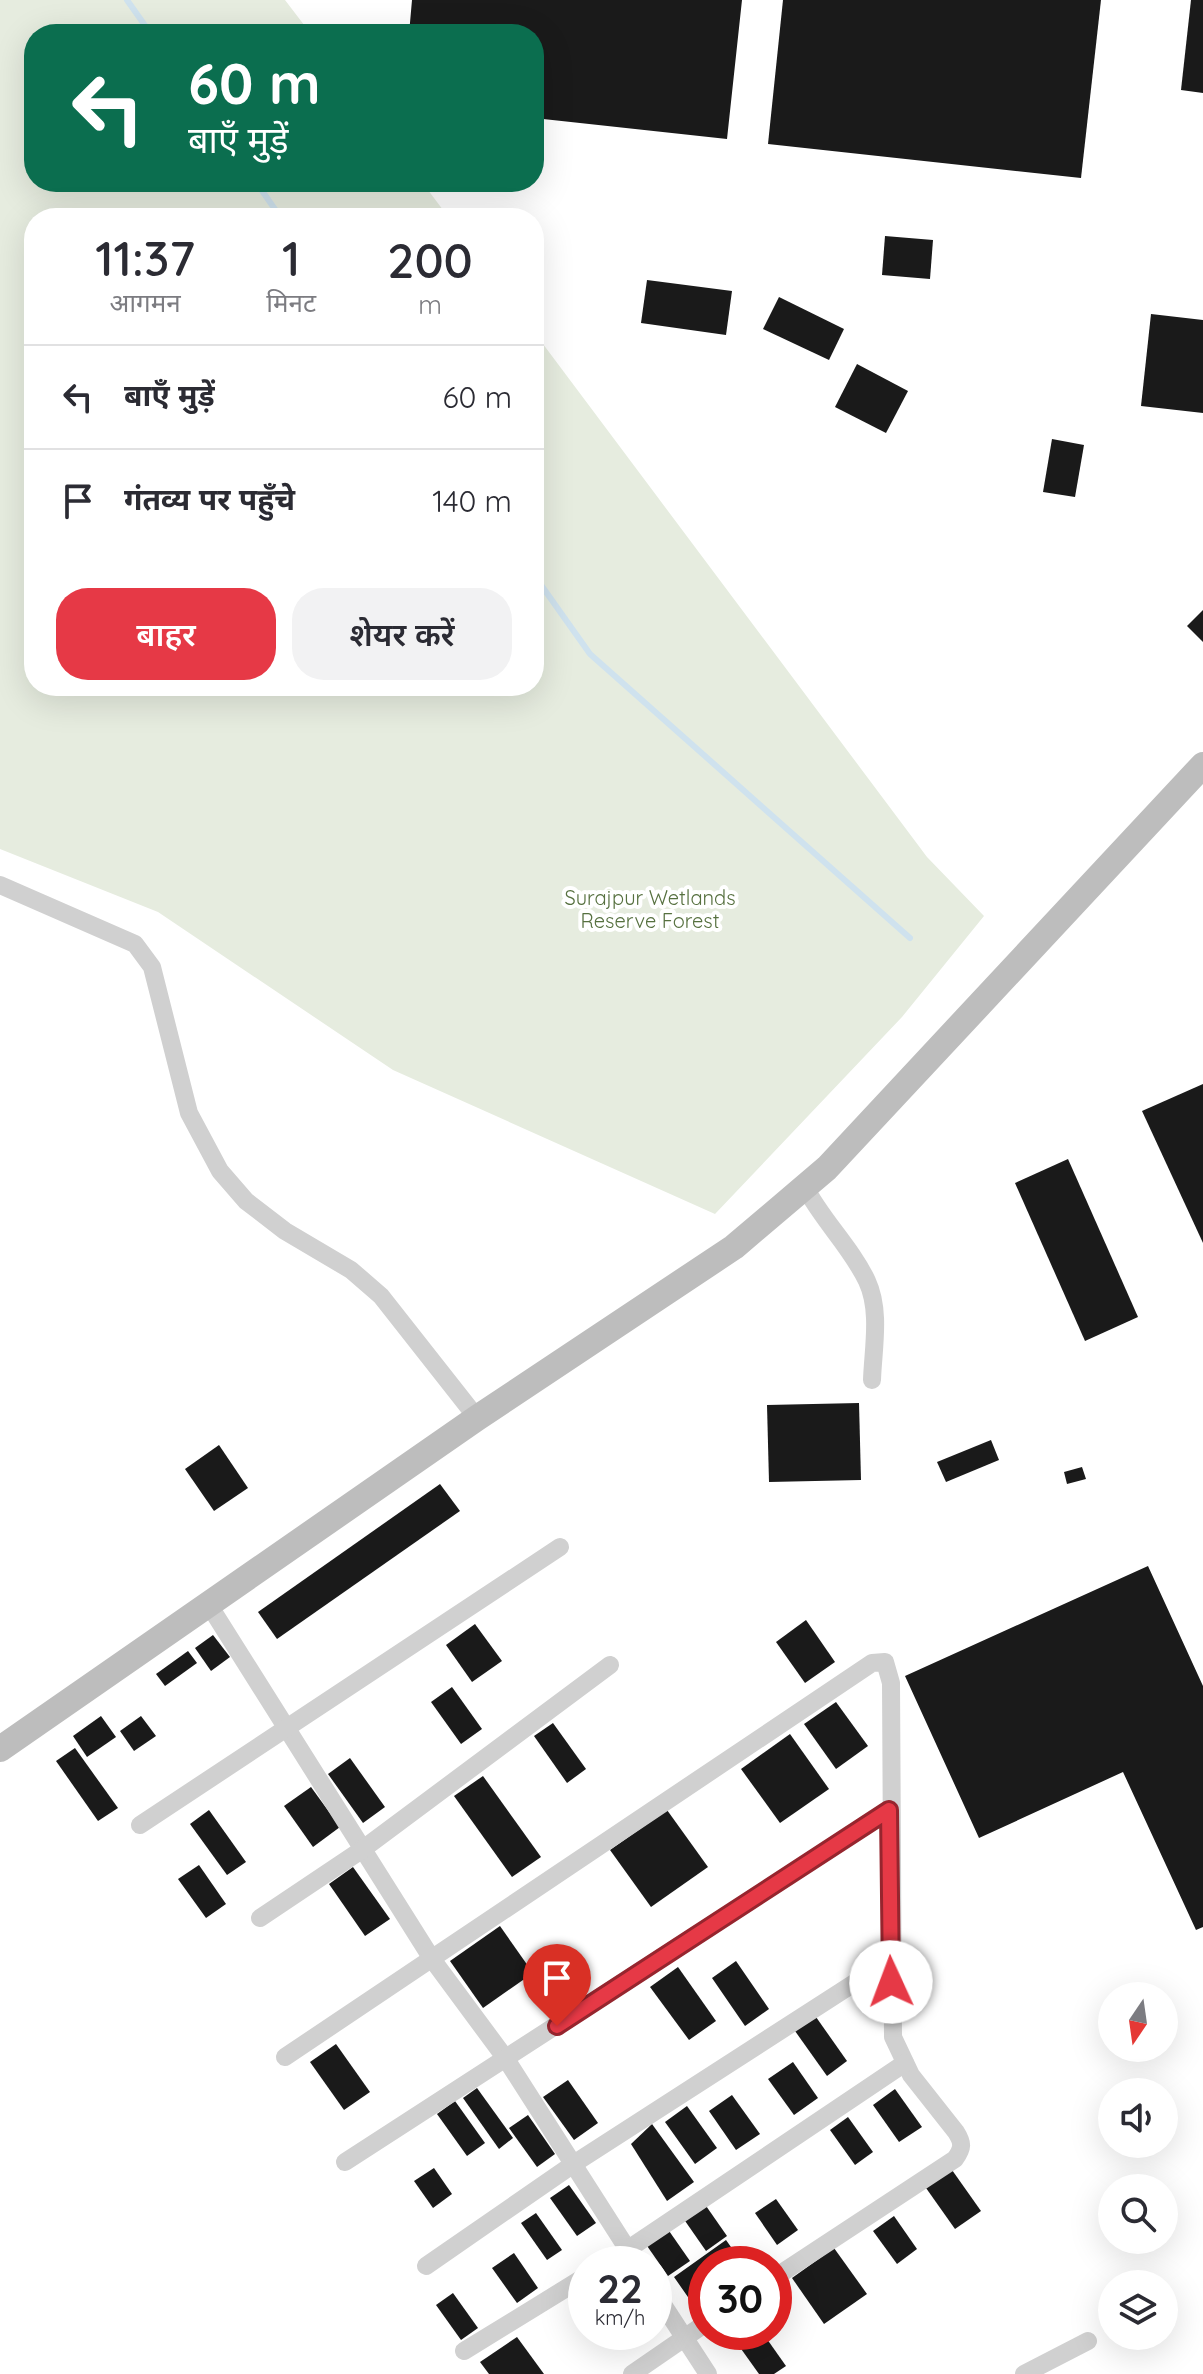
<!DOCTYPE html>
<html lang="hi">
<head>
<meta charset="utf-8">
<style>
  body { margin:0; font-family:Quicksand,"Noto Sans Devanagari",sans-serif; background:#f2f2f3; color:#2b2b33; height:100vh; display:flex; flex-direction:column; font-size:30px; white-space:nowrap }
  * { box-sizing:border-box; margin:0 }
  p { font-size:26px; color:#7c7c81 }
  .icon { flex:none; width:44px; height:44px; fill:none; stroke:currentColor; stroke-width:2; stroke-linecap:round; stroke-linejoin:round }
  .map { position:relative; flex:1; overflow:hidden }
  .panel { position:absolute; left:24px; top:208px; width:520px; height:488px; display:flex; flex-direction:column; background:#fff; border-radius:32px; box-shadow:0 8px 32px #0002 }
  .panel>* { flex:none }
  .guide { position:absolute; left:24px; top:24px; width:520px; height:168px; border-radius:32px; box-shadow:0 8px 32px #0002; background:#0b6e4f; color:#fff; overflow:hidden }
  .needle { width:52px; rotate:193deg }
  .fabs { position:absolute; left:1098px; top:1982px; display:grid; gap:16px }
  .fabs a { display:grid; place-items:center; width:80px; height:80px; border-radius:50%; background:#fff; box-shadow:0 8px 32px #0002; font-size:40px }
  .speed { position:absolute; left:568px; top:2246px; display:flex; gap:16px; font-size:40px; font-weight:700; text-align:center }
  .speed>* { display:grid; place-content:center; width:104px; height:104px; border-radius:50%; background:#fff; box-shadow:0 8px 32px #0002; line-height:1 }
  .speed small { font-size:20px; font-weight:400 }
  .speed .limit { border:12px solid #d22; background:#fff; color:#111 }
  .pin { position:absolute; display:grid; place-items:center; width:68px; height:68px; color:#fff; margin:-82px -34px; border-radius:50% 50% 50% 0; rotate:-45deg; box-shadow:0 0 8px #0007 }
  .pin .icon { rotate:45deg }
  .me { position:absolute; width:88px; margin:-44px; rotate:358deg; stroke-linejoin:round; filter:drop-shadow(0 0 6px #0008) }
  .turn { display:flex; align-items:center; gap:28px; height:168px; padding:0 32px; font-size:36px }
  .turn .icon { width:104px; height:104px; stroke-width:2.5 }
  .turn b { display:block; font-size:56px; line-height:68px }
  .eta { display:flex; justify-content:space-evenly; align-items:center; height:136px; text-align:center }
  .eta b { font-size:48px; font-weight:600; line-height:56px }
  .cta { display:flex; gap:16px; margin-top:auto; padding:16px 32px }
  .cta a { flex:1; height:92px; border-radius:32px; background:#e63946; color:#fff; font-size:32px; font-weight:600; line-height:92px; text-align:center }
  .cta a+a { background:#f2f2f3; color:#2b2b33 }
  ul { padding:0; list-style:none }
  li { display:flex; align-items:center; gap:24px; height:104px; padding:0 32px; border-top:2px solid #e1e1e2 }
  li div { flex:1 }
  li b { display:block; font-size:30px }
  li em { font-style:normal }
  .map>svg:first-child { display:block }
  .green { fill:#e6ecdf }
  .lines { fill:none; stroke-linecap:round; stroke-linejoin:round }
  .stream { stroke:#cfe2ee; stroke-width:6 }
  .building { fill:#1a1a1a }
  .street { stroke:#d0d0d0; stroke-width:18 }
  .secondary { stroke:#bdbdbd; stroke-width:26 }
  .route-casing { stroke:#96252e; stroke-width:20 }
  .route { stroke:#e63946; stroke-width:14 }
  .labels { text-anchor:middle; stroke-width:8; stroke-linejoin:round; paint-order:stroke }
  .park-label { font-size:20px; fill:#56703f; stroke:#fff }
</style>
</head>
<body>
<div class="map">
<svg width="1203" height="2374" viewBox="0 0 1203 2374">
  <rect width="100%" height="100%" fill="#fff"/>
  <!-- green -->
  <path class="green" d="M 0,0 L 285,0 L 311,34 L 34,34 L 34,182 L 422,182 L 449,218 L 34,218 L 34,686 L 534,686 L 534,332 L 927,857 L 984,916 L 902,1017 L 715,1214 L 393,1070 L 158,912 L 0,849 Z"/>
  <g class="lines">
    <!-- stream -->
    <g class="stream">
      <path d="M 127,0 L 151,34"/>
      <path d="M 256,182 L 281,218"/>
      <path d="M 534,575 L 590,654 L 910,938"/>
    </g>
  </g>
  <!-- building -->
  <g class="building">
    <path d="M 412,0 L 742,0 L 727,139 L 534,118 L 534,34 L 409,34 Z"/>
    <path d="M 783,0 L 1101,0 L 1081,178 L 768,144 Z"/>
    <path d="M 1191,0 L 1203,0 L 1203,93 L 1181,90 Z"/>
    <path d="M 885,236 L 933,240 L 930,279 L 882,275 Z"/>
    <path d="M 647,280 L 732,291 L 726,335 L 641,323 Z"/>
    <path d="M 779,297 L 844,329 L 829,360 L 763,329 Z"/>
    <path d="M 1151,314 L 1203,320 L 1203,413 L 1141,406 Z"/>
    <path d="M 857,364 L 908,391 L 886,433 L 835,407 Z"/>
    <path d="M 1052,439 L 1084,445 L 1075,497 L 1043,492 Z"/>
    <path d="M 1203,610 L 1203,642 L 1187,626 Z"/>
    <path d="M 1203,1084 L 1203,1243 L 1142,1111 Z"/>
    <path d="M 1068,1159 L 1138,1317 L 1085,1341 L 1015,1183 Z"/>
    <path d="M 859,1403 L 861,1480 L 769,1482 L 767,1405 Z"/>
    <path d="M 991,1440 L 999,1460 L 946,1482 L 937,1462 Z"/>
    <path d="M 219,1445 L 248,1488 L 214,1511 L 185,1469 Z"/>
    <path d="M 1082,1467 L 1086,1479 L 1067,1484 L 1064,1472 Z"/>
    <path d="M 440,1484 L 460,1511 L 277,1639 L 258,1612 Z"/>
    <path d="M 1148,1566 L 1203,1686 L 1203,1927 L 1196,1930 L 1123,1772 L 979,1838 L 905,1676 Z"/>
    <path d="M 806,1620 L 835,1662 L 805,1683 L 776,1642 Z"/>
    <path d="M 475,1624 L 502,1661 L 472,1682 L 446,1645 Z"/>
    <path d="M 213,1635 L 230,1657 L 211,1671 L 195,1648 Z"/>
    <path d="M 188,1651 L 197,1663 L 165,1686 L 156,1674 Z"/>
    <path d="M 452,1687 L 482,1729 L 461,1744 L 431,1702 Z"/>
    <path d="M 836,1702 L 868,1746 L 836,1769 L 804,1724 Z"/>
    <path d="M 101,1716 L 116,1737 L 87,1757 L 73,1736 Z"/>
    <path d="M 141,1716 L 156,1736 L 134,1751 L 120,1731 Z"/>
    <path d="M 553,1723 L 586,1769 L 567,1783 L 534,1736 Z"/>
    <path d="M 790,1734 L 829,1789 L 780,1823 L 741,1769 Z"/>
    <path d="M 75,1748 L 118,1808 L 98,1821 L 56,1761 Z"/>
    <path d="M 350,1758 L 385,1807 L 363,1823 L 328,1774 Z"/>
    <path d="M 483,1776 L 541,1857 L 512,1877 L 454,1796 Z"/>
    <path d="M 311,1787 L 340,1827 L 313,1847 L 284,1806 Z"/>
    <path d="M 209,1810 L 246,1862 L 227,1875 L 190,1824 Z"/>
    <path d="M 667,1810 L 708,1867 L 651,1907 L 610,1850 Z"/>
    <path d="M 199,1865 L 226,1904 L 206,1918 L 178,1879 Z"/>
    <path d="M 353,1867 L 390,1919 L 365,1936 L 329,1884 Z"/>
    <path d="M 500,1926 L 533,1973 L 483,2008 L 450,1961 Z"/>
    <path d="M 736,1961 L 769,2009 L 745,2026 L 712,1978 Z"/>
    <path d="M 678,1967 L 716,2021 L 689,2040 L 650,1987 Z"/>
    <path d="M 816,2017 L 847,2061 L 827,2076 L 795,2031 Z"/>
    <path d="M 336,2044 L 370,2092 L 344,2110 L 310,2062 Z"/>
    <path d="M 793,2062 L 818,2098 L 794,2115 L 768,2079 Z"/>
    <path d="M 568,2080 L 598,2123 L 574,2140 L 543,2097 Z"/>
    <path d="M 477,2088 L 513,2138 L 499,2149 L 463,2098 Z"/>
    <path d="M 895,2089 L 922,2127 L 899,2142 L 873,2105 Z"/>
    <path d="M 732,2095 L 760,2134 L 736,2150 L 709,2111 Z"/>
    <path d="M 455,2101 L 485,2143 L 467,2156 L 437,2114 Z"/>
    <path d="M 687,2106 L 717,2148 L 695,2164 L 665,2122 Z"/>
    <path d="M 528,2115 L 555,2154 L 537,2167 L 509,2128 Z"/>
    <path d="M 848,2117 L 873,2152 L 855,2165 L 830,2130 Z"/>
    <path d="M 652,2124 L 694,2182 L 667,2201 L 631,2144 Z"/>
    <path d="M 434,2168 L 452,2194 L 433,2208 L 414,2181 Z"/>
    <path d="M 952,2170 L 981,2211 L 955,2229 L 926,2188 Z"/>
    <path d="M 569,2185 L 596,2223 L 577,2236 L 550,2198 Z"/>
    <path d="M 776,2199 L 798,2230 L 777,2245 L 755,2213 Z"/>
    <path d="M 704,2203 L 727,2236 L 706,2251 L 683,2218 Z"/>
    <path d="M 536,2213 L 562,2250 L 547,2260 L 521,2223 Z"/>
    <path d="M 894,2216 L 917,2249 L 897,2264 L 873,2231 Z"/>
    <path d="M 667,2228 L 690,2261 L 668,2276 L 645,2243 Z"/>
    <path d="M 726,2240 L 743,2264 L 706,2264 L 706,2303 L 697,2310 L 674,2277 Z"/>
    <path d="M 834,2248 L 867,2294 L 824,2324 L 792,2278 Z"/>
    <path d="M 514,2253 L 538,2288 L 517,2303 L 492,2268 Z"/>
    <path d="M 453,2293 L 478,2328 L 461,2340 L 436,2305 Z"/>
    <path d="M 586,2293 L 586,2328 L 569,2305 Z"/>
    <path d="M 759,2332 L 762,2332 L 786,2366 L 774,2374 L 759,2374 L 739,2346 Z"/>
    <path d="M 517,2337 L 544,2374 L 489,2374 L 480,2362 Z"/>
  </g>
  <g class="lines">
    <!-- street -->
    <g class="street">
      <path d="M 0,885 L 135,944 L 152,967 L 189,1113 L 220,1171 L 246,1201 L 285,1231 L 351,1270 L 381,1296 L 477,1418"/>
      <path d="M 805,1187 C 822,1220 851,1247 867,1281 C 881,1311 873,1349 872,1380"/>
      <path d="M 209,1605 L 432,1959 L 506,2059 L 637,2264"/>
      <path d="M 140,1825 L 560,1547"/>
      <path d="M 260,1918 L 363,1849 L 610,1665"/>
      <path d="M 285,2057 L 872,1663 L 885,1662 L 891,1683 L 893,2037 L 911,2075 L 956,2132 C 963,2143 963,2148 955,2159 L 774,2278"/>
      <path d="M 345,2162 L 889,1810"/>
      <path d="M 606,2264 L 905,2063"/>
      <path d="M 426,2266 L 575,2163 L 890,1960"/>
      <path d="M 654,2291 L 708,2374"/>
      <path d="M 464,2351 L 586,2276"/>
      <path d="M 632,2374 L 706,2323"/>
      <path d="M 1024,2374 L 1088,2341"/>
    </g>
    <!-- secondary -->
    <path class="secondary" d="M 0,1749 L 477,1418 L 734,1247 L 827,1168 L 1203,765"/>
  </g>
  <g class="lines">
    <defs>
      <path id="route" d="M 557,2026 L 889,1810 L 891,1982"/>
    </defs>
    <!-- route casing -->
    <use href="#route" class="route-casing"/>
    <!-- route -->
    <use href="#route" class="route"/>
  </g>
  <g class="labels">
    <!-- park labels -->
    <g class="park-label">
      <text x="650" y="905">Surajpur Wetlands<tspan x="650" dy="23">Reserve Forest</tspan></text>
    </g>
  </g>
</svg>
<div class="fabs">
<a><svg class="needle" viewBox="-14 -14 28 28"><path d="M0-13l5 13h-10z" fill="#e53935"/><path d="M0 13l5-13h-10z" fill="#7c7c81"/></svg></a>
<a><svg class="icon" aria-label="sound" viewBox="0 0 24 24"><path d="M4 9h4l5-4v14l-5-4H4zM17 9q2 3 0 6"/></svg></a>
<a><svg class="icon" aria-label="search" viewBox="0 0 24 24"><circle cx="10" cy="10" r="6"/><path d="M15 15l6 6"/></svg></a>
<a><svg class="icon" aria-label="layers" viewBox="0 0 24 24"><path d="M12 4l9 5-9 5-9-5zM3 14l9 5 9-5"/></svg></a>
</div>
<div class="speed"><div>22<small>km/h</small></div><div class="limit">30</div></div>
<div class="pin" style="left:557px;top:2026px;background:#d93025"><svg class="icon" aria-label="arrive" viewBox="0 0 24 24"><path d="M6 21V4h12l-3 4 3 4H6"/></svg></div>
<svg class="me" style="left:891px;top:1982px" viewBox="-20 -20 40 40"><circle r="19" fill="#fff"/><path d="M0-13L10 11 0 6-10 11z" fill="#e63946"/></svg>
<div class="guide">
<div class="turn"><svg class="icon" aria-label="left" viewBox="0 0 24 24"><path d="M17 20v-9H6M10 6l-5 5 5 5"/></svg><div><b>60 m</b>बाएँ मुड़ें</div></div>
</div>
<section class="panel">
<div class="eta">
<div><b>11:37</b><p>आगमन</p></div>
<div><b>1</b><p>मिनट</p></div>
<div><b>200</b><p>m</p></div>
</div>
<ul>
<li><svg class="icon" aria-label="left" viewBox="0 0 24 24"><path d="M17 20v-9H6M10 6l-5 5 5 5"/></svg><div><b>बाएँ मुड़ें</b></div><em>60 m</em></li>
<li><svg class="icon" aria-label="arrive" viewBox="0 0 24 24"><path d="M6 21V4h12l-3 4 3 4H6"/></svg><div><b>गंतव्य पर पहुँचे</b></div><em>140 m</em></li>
</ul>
<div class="cta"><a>बाहर</a><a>शेयर करें</a></div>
</section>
</div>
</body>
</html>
